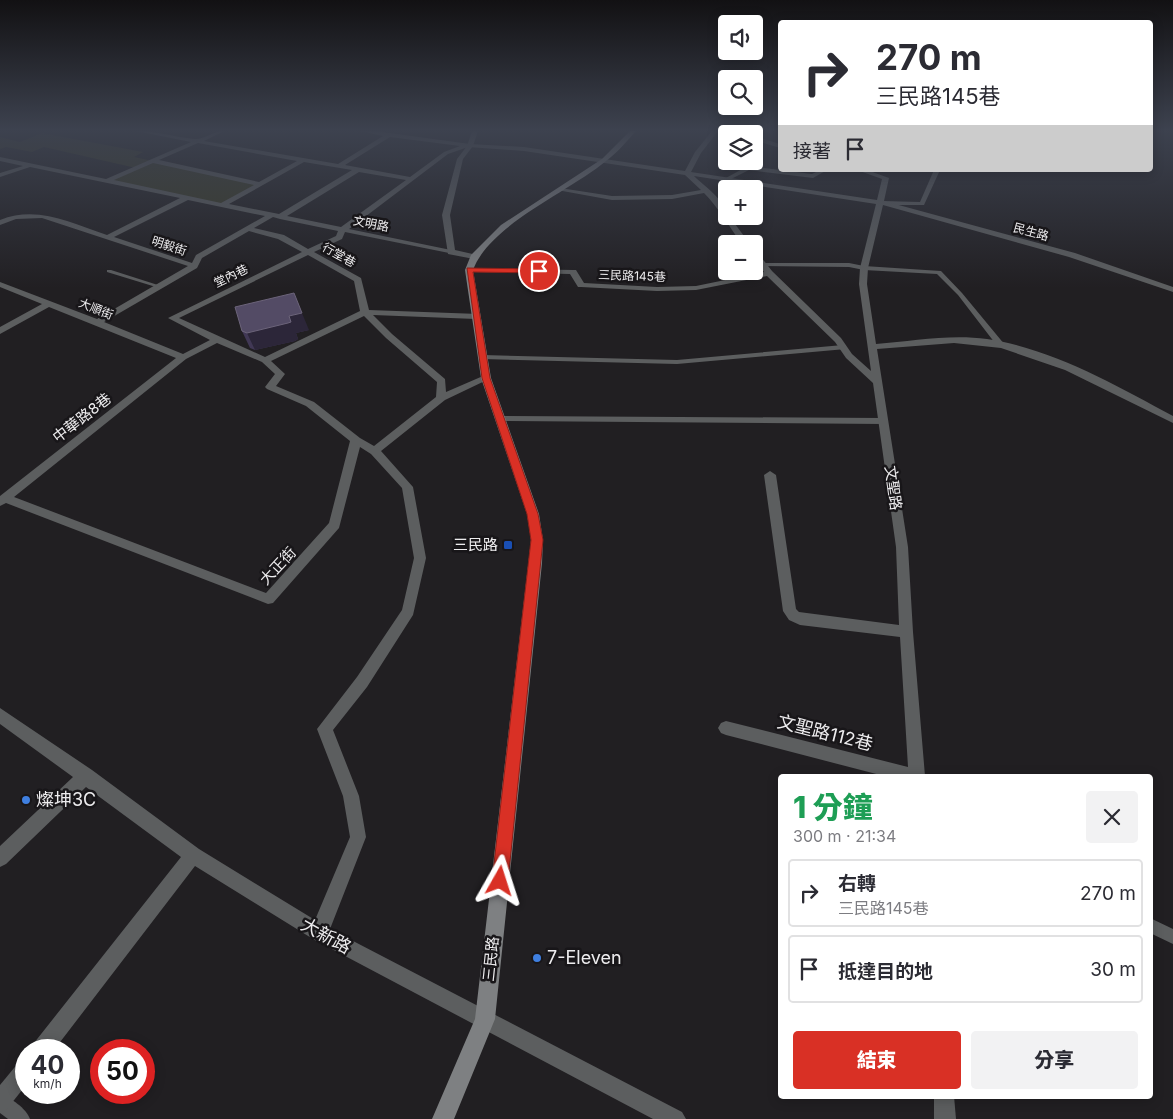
<!DOCTYPE html>
<html lang="zh-TW">
<head>
<meta charset="utf-8">
<style>
  body { margin:0; font-family:Inter,"Noto Sans TC",sans-serif; background:#f2f2f3; color:#2b2b33; height:100vh; display:flex; flex-direction:column; font-size:19px; white-space:nowrap }
  * { box-sizing:border-box; margin:0 }
  p { font-size:16px; color:#7c7c81 }
  .icon { flex:none; width:28px; height:28px; fill:none; stroke:currentColor; stroke-width:2; stroke-linecap:round; stroke-linejoin:round }
  .map { position:relative; flex:1; overflow:hidden }
  .drawer { position:absolute; left:778px; top:774px; width:375px; height:325px; display:flex; flex-direction:column; background:#fff; border-radius:5px; box-shadow:0 2px 12px #0003 }
  .drawer>* { flex:none }
  .top-card { position:absolute; left:778px; top:20px; width:375px; height:152px; border-radius:5px; box-shadow:0 2px 12px #0003; background:#fff; color:#2b2b33; overflow:hidden }
  .tools { position:absolute; left:718px; top:15px; display:grid; gap:10px }
  .tools a { display:grid; place-items:center; width:45px; height:45px; border-radius:5px; background:#fff; box-shadow:0 2px 12px #0003; font-size:25px }
  .speed { position:absolute; left:15px; top:1039px; display:flex; gap:10px; font-size:25px; font-weight:700; text-align:center }
  .speed>* { display:grid; place-content:center; width:65px; height:65px; border-radius:50%; background:#fff; box-shadow:0 2px 12px #0003; line-height:1 }
  .speed small { font-size:12px; font-weight:400 }
  .speed .limit { border:8px solid #d22; background:#fff; color:#111 }
  .pin { position:absolute; display:grid; place-items:center; width:42px; height:42px; color:#fff; margin:-21px; border:2px solid #fff; border-radius:50%; box-shadow:0 1px 5px #0007 }
  .me { position:absolute; width:55px; margin:-28px; rotate:6deg; stroke-linejoin:round; filter:drop-shadow(0 0 4px #0008) }
  .turn { display:flex; align-items:center; gap:18px; height:105px; padding:0 15px; font-size:22px }
  .turn .icon { width:65px; height:65px; stroke-width:2.5 }
  .turn b { display:block; font-size:35px; line-height:42px }
  .then { display:flex; align-items:center; height:48px; padding:0 15px; background:#0003; gap:10px; font-size:19px }
  .round { display:grid; place-items:center; flex:none; width:52px; height:52px; border-radius:5px; background:#f2f2f3 }
  .overview { display:flex; align-items:center; justify-content:space-between; height:85px; padding:0 15px }
  h1 { font-size:30px; font-weight:800; line-height:38px; color:#1e9e55 }
  .primary-button { display:flex; gap:10px; margin-top:auto; padding:10px 15px }
  .primary-button a { flex:1; height:58px; border-radius:5px; background:#d93025; color:#fff; font-size:20px; font-weight:800; line-height:58px; text-align:center }
  .primary-button a+a { background:#f2f2f3; color:#2b2b33 }
  ul { padding:0; list-style:none }
  li { display:flex; align-items:center; gap:15px; height:68px; margin:0 10px 8px; padding:0 5px; border:2px solid #e1e1e2; border-radius:5px }
  li div { flex:1 }
  li b { display:block; font-size:19px }
  li em { font-style:normal }
  .map>svg:first-child { display:block }
  .green { fill:#383924 }
  .lines { fill:none; stroke-linecap:round; stroke-linejoin:round }
  .service { fill:#5c5e5f; fill-rule:evenodd }
  .minor { fill:#5c5e5f; fill-rule:evenodd }
  .tertiary { fill:#5c5e5f; fill-rule:evenodd }
  .secondary { fill:#7e8082; fill-rule:evenodd }
  .wall { fill:#413855 }
  .shaded-wall { fill:#2c2639 }
  .building { fill:#534b65; stroke:#6c647a }
  .route { fill:#d93025; stroke:#8d1f18 }
  .transit-dot { fill:#1a4fb4; stroke:#181619; stroke-width:2 }
  .shop-dot { fill:#3f7fe0; stroke:#181619; stroke-width:2 }
  .labels { text-anchor:middle; stroke-width:5; stroke-linejoin:round; paint-order:stroke }
  .far-street-label { font-size:12px; fill:#edecee; stroke:#181619 }
  .street-label { font-size:15px; fill:#edecee; stroke:#181619 }
  .poi-label { font-size:15px; fill:#edecee; stroke:#181619; text-anchor:end }
  .near-street-label { font-size:18px; fill:#edecee; stroke:#181619 }
  .near-poi-label { font-size:18px; fill:#edecee; stroke:#181619; text-anchor:start }
</style>
</head>
<body>
<div class="map">
<svg width="1173" height="1119" viewBox="0 0 1173 1119">
  <rect width="100%" height="100%" fill="#211f22"/>
  <!-- green -->
  <path class="green" d="M 42,133 L 143,152 L 134,157 L 260,184 L 222,205 L 107,181 L 136,168 L 44,147 L 32,152 L 6,147 L 0,149 L 0,137 L 20,142 Z"/>
  <g class="lines">
    <!-- service -->
    <g class="service">
      <path d="M 749,131 L 754,131 L 750,134 L 744,134 Z"/>
      <path d="M 748,166 L 812,174 L 820,170 L 827,170 L 813,178 L 749,170 L 729,180 L 724,179 Z"/>
      <path d="M 934,170 L 940,170 L 924,205 L 882,205 L 879,203 L 882,201 L 920,202 Z"/>
      <path d="M 763,263 L 849,263 L 864,266 L 941,271 L 962,293 L 1005,345 L 1004,347 L 998,347 L 958,295 L 937,274 L 864,270 L 849,267 L 761,266 L 761,264 Z"/>
      <path d="M 107,270 L 111,270 L 161,286 L 156,287 L 107,272 Z"/>
      <path d="M 843,345 L 846,345 L 846,349 L 677,364 L 482,359 L 478,357 L 482,355 L 677,360 Z"/>
      <path d="M 499,416 L 883,418 L 887,421 L 883,424 L 496,421 L 496,417 Z"/>
      <path d="M 1150,918 L 1173,929 L 1173,944 L 1150,933 Z"/>
      <path d="M 0,1094 C 11,1098 26,1108 30,1119 L 8,1119 L 0,1113 Z"/>
    </g>
    <!-- minor -->
    <g class="minor">
      <path d="M 136,131 C 156,131 175,137 194,139 C 204,140 213,131 224,131 L 204,141 L 338,164 L 383,136 L 360,131 L 375,131 L 470,144 L 524,147 L 685,171 L 695,152 L 712,131 L 718,131 L 701,153 L 691,172 L 877,200 L 882,179 L 857,170 L 867,170 L 889,178 L 884,201 L 1075,253 L 1173,287 L 1173,292 L 1069,257 L 883,205 L 868,268 L 867,284 L 876,344 C 913,341 950,334 987,339 C 1053,349 1115,385 1173,416 L 1173,423 L 1065,370 L 1001,348 L 954,343 L 877,349 L 908,547 L 913,632 L 925,776 L 884,776 L 726,735 L 721,733 L 718,728 L 721,723 L 726,721 L 908,767 L 900,637 L 800,625 L 789,620 L 783,611 L 764,475 L 770,471 L 776,475 L 796,609 L 799,612 L 899,625 L 896,547 L 873,383 L 846,358 L 835,342 L 767,276 L 696,290 L 657,291 L 581,287 L 578,287 L 570,274 L 469,272 L 465,270 L 469,268 L 573,270 L 576,270 L 584,283 L 657,287 L 696,286 L 764,272 L 754,259 L 754,252 L 757,252 L 772,271 L 841,338 L 852,354 L 871,371 L 859,284 L 860,268 L 876,204 L 694,176 C 704,186 726,200 726,216 L 729,216 L 750,244 L 742,244 C 729,227 719,208 704,193 L 672,199 L 612,200 L 557,190 L 560,188 L 612,196 L 672,195 L 701,190 L 685,175 L 524,151 L 468,147 L 448,154 L 349,229 L 451,250 L 455,252 L 454,254 L 345,232 L 342,239 L 314,252 L 361,278 L 369,310 L 479,314 L 480,316 L 476,319 L 373,315 L 392,334 L 445,379 L 446,392 L 483,376 L 486,375 L 491,378 L 445,400 L 381,451 L 413,487 L 426,558 L 413,615 L 367,687 L 333,730 L 359,796 L 366,837 L 330,929 L 682,1112 L 686,1119 L 653,1119 L 313,939 L 195,866 L 54,1050 L 31,1050 L 34,1043 L 181,857 L 86,787 L 6,864 L 0,867 L 0,846 L 73,777 L 0,724 L 0,708 L 92,770 L 199,849 L 315,920 L 350,837 L 343,796 L 317,729 L 357,677 L 402,610 L 414,558 L 402,488 L 371,454 L 360,447 L 339,528 L 273,603 L 268,604 L 6,503 L 0,506 L 0,496 L 176,358 L 49,307 L 0,334 L 0,327 L 42,304 L 0,287 L 0,282 L 97,319 L 188,266 L 42,218 L 16,219 L 0,225 L 0,220 C 38,205 70,223 107,235 L 180,198 L 30,167 L 0,177 L 0,173 L 23,166 L 0,161 L 0,157 L 106,179 L 191,142 ZM 390,137 L 460,146 L 444,152 L 410,177 L 345,165 ZM 198,143 L 297,161 L 259,182 L 159,160 ZM 304,162 L 352,170 L 279,214 L 229,204 ZM 153,163 L 254,185 L 221,203 L 114,180 ZM 359,172 L 406,180 L 341,227 L 287,216 ZM 188,200 L 265,216 L 196,255 L 192,263 L 114,237 ZM 273,217 L 280,219 L 338,231 L 336,236 L 308,249 L 284,235 L 254,228 ZM 249,231 L 278,239 L 302,252 L 168,318 L 210,340 L 183,354 L 104,322 L 197,268 L 202,258 ZM 308,255 L 354,281 L 360,311 L 265,357 L 179,318 ZM 364,316 L 386,338 L 437,382 L 436,397 L 374,446 L 360,438 L 314,402 L 276,386 L 285,374 L 271,361 ZM 217,343 L 262,362 L 275,374 L 265,387 L 267,389 L 306,406 L 350,441 L 329,523 L 266,593 L 14,497 L 186,359 Z"/>
      <path d="M 726,131 L 735,131 L 741,134 L 731,134 Z"/>
      <path d="M 754,136 L 780,144 L 780,148 L 754,140 Z"/>
      <path d="M 26,1059 L 26,1085 L 7,1109 L 0,1112 L 0,1085 L 19,1062 Z"/>
      <path d="M 934,1096 L 954,1096 L 956,1119 L 934,1119 Z"/>
    </g>
    <!-- tertiary -->
    <path class="tertiary" d="M 472,131 L 478,131 L 473,146 L 463,159 L 450,215 L 455,250 L 477,255 L 478,257 L 474,259 L 448,254 L 442,215 L 457,159 L 467,146 Z"/>
    <!-- secondary -->
    <path class="secondary" d="M 630,131 L 636,131 C 627,141 617,153 606,161 C 569,192 490,224 473,270 L 491,378 L 539,514 L 543,540 L 542,563 L 495,1019 L 454,1119 L 432,1119 L 475,1019 L 531,540 L 527,514 L 481,378 L 465,270 L 471,255 L 501,225 L 602,159 Z"/>
  </g>
  <!-- wall -->
  <path class="wall" d="M 309,330 L 296,333 L 298,339 L 295,341 L 255,350 L 250,348 L 242,331 Z"/>
  <!-- shaded-wall -->
  <path class="shaded-wall" d="M 302,313 L 309,330 L 296,333 L 298,339 L 295,341 L 255,350 L 247,333 L 289,316 Z"/>
  <!-- building -->
  <path class="building" d="M 294,293 L 302,313 L 289,316 L 291,322 L 288,323 L 247,333 L 242,331 L 235,307 Z"/>
  <!-- sky -->
  <linearGradient id="sky" x2="0" y2="1"><stop stop-color="#121113"/><stop offset="0.45" stop-color="#3d424f"/><stop offset="1" stop-color="#3d424f" stop-opacity="0"/></linearGradient>
  <rect width="1173" height="288" fill="url(#sky)"/>
  <!-- route -->
  <path class="route" d="M 467,268 L 539,269 L 542,271 L 539,273 L 473,272 L 490,378 L 538,514 L 543,540 L 508,881 L 506,886 L 500,889 L 495,886 L 492,881 L 531,540 L 527,514 L 482,378 Z"/>
  <!-- markers -->
  <rect class="transit-dot" x="503" y="540" width="10" height="10" rx="2.5"/>
  <g class="shop-dot">
    <circle cx="26" cy="800" r="5"/>
    <circle cx="537" cy="958" r="5"/>
  </g>
  <g class="labels">
    <!-- far-street labels -->
    <g class="far-street-label">
      <text transform="translate(371 224) rotate(11)" y="4">文明路</text>
      <text transform="translate(1031 232) rotate(15)" y="4">民生路</text>
      <text transform="translate(169 246) rotate(18)" y="4">明毅街</text>
      <text transform="translate(339 255) rotate(29)" y="4">行堂巷</text>
      <text transform="translate(231 276) rotate(-26)" y="4">堂內巷</text>
      <text transform="translate(632 276) rotate(2)" y="4">三民路145巷</text>
      <text transform="translate(96 309) rotate(22)" y="4">大順街</text>
    </g>
    <!-- street labels -->
    <g class="street-label">
      <text transform="translate(82 418) rotate(-38)" y="5">中華路8巷</text>
      <text transform="translate(893 488) rotate(82)" y="5">文聖路</text>
      <text transform="translate(278 566) rotate(-47)" y="5">大正街</text>
      <text transform="translate(491 959) rotate(-84)" y="5">三民路</text>
    </g>
    <!-- poi labels -->
    <g class="poi-label">
      <text x="498" y="550">三民路</text>
    </g>
    <!-- near-street labels -->
    <g class="near-street-label">
      <text transform="translate(825 733) rotate(14)" y="6">文聖路112巷</text>
      <text transform="translate(326 936) rotate(29)" y="6">大新路</text>
    </g>
    <!-- near-poi labels -->
    <g class="near-poi-label">
      <text x="36" y="806">燦坤3C</text>
      <text x="547" y="964">7-Eleven</text>
    </g>
  </g>
</svg>
<div class="tools">
<a><svg class="icon" aria-label="sound" viewBox="0 0 24 24"><path d="M4 9h4l5-4v14l-5-4H4zM17 9q2 3 0 6"/></svg></a>
<a><svg class="icon" aria-label="search" viewBox="0 0 24 24"><circle cx="10" cy="10" r="6"/><path d="M15 15l6 6"/></svg></a>
<a><svg class="icon" aria-label="layers" viewBox="0 0 24 24"><path d="M12 4l9 5-9 5-9-5zM3 14l9 5 9-5"/></svg></a>
<a>+</a>
<a>−</a>
</div>
<div class="speed"><div>40<small>km/h</small></div><div class="limit">50</div></div>
<div class="pin" style="left:539px;top:271px;background:#d93025"><svg class="icon" aria-label="arrive" viewBox="0 0 24 24"><path d="M6 21V4h12l-3 4 3 4H6"/></svg></div>
<svg class="me" style="left:500px;top:881px" viewBox="-20 -20 40 40"><path d="M0-17L14 15 0 8-14 15z" fill="#d93025" stroke="#fff" stroke-width="4"/></svg>
<div class="top-card">
<div class="turn"><svg class="icon" aria-label="right" viewBox="0 0 24 24"><path d="M7 20v-9h11M14 6l5 5-5 5"/></svg><div><b>270 m</b>三民路145巷</div></div>
<div class="then">接著<svg class="icon" aria-label="arrive" viewBox="0 0 24 24"><path d="M6 21V4h12l-3 4 3 4H6"/></svg></div>
</div>
<section class="drawer">
<div class="overview"><div><h1>1 分鐘</h1><p>300 m · 21:34</p></div><a class="round"><svg class="icon" aria-label="close" viewBox="0 0 24 24"><path d="M6 6l12 12M18 6L6 18"/></svg></a></div>
<ul>
<li><svg class="icon" aria-label="right" viewBox="0 0 24 24"><path d="M7 20v-9h11M14 6l5 5-5 5"/></svg><div><b>右轉</b><p>三民路145巷</p></div><em>270 m</em></li>
<li><svg class="icon" aria-label="arrive" viewBox="0 0 24 24"><path d="M6 21V4h12l-3 4 3 4H6"/></svg><div><b>抵達目的地</b></div><em>30 m</em></li>
</ul>
<div class="primary-button"><a>結束</a><a>分享</a></div>
</section>
</div>
</body>
</html>
